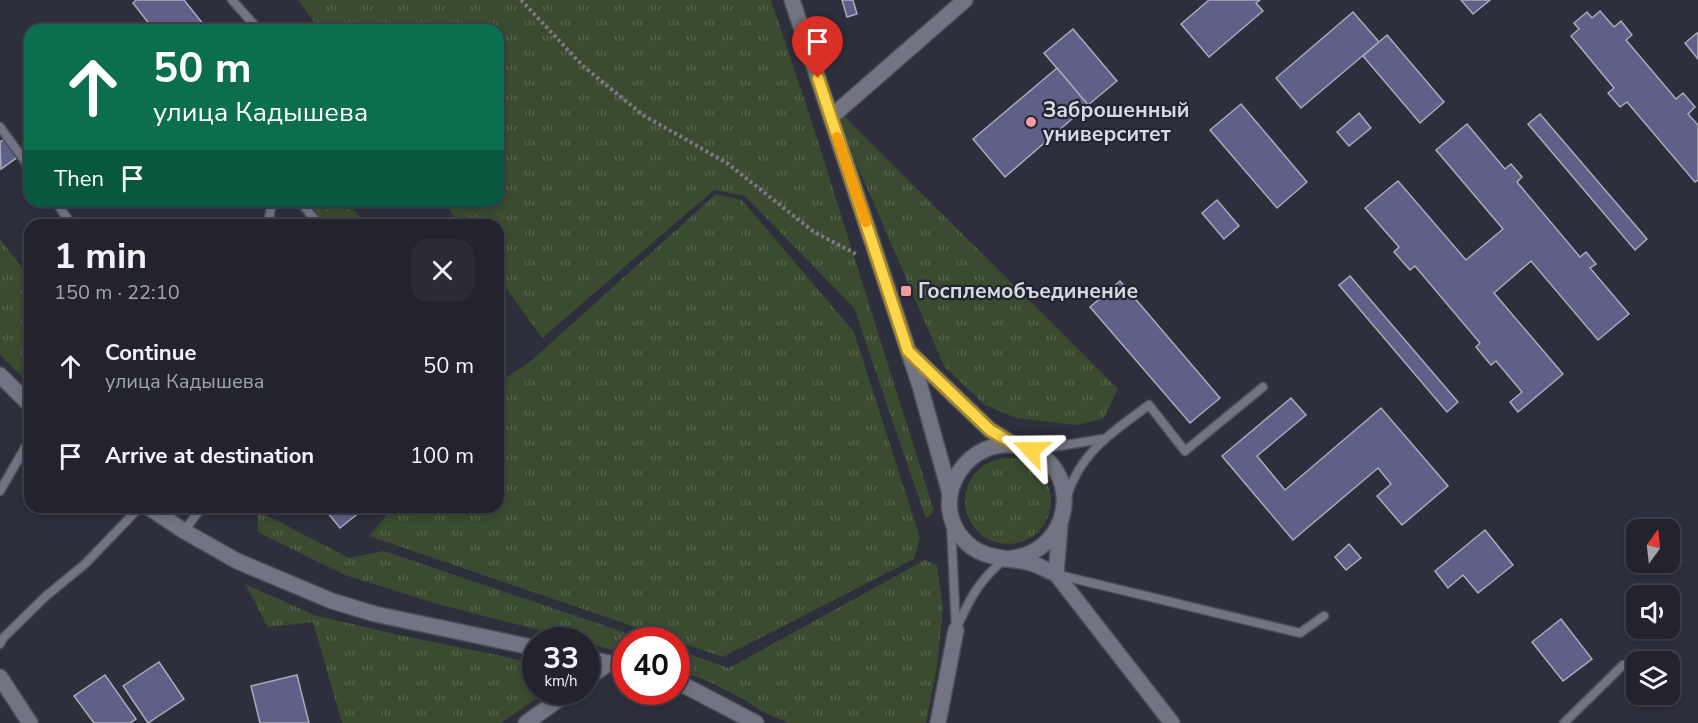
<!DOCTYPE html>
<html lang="en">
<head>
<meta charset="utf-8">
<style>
  body { margin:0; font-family:"Nunito Sans",sans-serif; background:#2a2b35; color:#f1f3f6; height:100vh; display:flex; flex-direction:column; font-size:22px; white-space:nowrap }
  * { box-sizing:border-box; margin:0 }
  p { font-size:20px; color:#a2a4aa }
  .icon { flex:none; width:33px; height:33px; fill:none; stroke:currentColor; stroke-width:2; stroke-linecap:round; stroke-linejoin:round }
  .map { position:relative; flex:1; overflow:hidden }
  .details { position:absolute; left:24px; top:219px; width:480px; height:294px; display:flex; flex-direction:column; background:#22232d; border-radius:18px; box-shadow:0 3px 9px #0003,0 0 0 2px #3f4049 }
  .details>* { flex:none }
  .hud { position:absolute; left:24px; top:24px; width:480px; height:183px; border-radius:18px; box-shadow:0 3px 9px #0003,0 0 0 2px #3f4049; background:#0b6e4f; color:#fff; overflow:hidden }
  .needle { width:39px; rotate:15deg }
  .fabs { position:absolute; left:1626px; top:519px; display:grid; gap:12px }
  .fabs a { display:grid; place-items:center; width:54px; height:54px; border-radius:12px; background:#22232d; box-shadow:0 3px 9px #0003,0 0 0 2px #3f4049; font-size:30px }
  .speed { position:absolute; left:522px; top:627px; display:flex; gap:12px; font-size:30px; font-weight:700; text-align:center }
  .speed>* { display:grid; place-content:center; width:78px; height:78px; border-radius:50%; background:#22232d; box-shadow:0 3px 9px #0003,0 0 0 2px #3f4049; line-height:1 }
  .speed small { font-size:15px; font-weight:400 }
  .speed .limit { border:9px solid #d22; background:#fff; color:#111 }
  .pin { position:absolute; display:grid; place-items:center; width:51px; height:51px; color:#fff; margin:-62px -26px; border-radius:50% 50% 50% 0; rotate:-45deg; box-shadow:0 0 6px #0007 }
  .pin .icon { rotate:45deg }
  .me { position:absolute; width:66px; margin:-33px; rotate:293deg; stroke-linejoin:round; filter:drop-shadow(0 0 4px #0008) }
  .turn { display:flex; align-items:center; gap:21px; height:126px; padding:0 30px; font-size:27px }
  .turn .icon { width:78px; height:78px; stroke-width:2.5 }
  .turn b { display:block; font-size:42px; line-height:51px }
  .then { display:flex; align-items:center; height:57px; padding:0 30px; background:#0003; gap:12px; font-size:22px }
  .round { display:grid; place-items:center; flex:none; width:63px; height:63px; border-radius:18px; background:#2a2b35 }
  .summary { display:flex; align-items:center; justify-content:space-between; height:102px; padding:0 30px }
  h1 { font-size:36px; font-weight:700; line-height:45px }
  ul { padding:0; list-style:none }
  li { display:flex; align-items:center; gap:18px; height:90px; padding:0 30px }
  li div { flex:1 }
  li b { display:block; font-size:22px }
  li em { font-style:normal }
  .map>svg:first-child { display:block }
  .grass { fill:url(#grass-tufts) }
  .forest { fill:url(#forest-crowns) }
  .building { fill:#5f6087; stroke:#a9aabb; stroke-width:1.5 }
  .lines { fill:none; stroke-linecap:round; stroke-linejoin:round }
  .service-casing { stroke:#4c4d58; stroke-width:11 }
  .minor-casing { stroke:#4c4d58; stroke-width:18 }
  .tertiary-casing { stroke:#4c4d58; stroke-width:18 }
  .path { stroke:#797a84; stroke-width:4; stroke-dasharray:3 3; stroke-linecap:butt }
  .service { stroke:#737483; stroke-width:8 }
  .minor { stroke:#737483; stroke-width:15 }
  .tertiary { stroke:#737483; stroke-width:15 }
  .route-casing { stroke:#a68a30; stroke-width:15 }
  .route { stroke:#ffd54a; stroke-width:10 }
  .slow { stroke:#f59e0b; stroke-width:10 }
  .poi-dot { fill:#f49aa1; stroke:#242532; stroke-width:2 }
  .labels { text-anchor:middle; stroke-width:4.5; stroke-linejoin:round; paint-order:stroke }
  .poi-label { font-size:21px; font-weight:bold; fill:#d8d9e1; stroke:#242532; text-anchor:start }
</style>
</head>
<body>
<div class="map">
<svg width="1698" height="723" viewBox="0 0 1698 723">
  <defs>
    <pattern id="grass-tufts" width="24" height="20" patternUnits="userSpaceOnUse" patternTransform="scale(1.5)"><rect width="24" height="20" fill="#3a4b2f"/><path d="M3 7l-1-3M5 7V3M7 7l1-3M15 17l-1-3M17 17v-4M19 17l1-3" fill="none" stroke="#56644d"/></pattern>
    <pattern id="forest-crowns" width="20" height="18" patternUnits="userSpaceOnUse" patternTransform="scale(1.5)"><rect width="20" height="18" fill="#3a4b2f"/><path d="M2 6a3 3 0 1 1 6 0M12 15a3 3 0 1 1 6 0" fill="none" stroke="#56644d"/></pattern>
  </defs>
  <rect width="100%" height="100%" fill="#2e2f3c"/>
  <!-- grass -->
  <g class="grass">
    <path d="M 298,0 L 771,0 L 810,116 L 934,511 L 926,519 L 854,308 L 745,196 L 714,190 L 542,338 L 498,277 L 498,225 L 460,225 L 443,201 L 498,201 L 498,30 L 320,30 Z"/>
    <path d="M 840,112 L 1118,389 L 1104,418 L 1077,425 L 1016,418 L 985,405 L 944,366 L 841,128 Z"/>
    <path d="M 716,194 L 742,200 L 854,332 L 920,538 L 914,559 L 723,657 L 369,536 L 394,507 L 498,507 L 498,383 L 531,361 Z"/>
    <path d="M 0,239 L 30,278 L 30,384 L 0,355 Z"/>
    <circle cx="1008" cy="501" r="43"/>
    <path d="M 258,511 L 349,558 L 384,551 L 647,640 L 626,640 L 625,653 L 587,643 L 586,640 L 578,640 L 441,605 L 345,575 L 258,532 Z"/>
    <path d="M 925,560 L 937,565 L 943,607 L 937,667 L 926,723 L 788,723 L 760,710 L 745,700 L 710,682 L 677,669 L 677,650 L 729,668 Z"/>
    <path d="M 245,584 L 314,615 L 394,634 L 535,663 L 536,692 L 546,692 L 501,723 L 342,723 L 313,622 L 268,627 Z"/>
  </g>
  <!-- forest -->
  <path class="forest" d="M 305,201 L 345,201 L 368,225 L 325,225 Z"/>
  <!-- building -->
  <g class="building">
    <path d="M 136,0 L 184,0 L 208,30 L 154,30 L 133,3 Z"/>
    <path d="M 842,0 L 853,0 L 857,14 L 847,17 Z"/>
    <path d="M 1209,0 L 1260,0 L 1256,3 L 1263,11 L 1209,57 L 1181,24 Z"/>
    <path d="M 1461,0 L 1490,0 L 1473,14 Z"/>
    <path d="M 1600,11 L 1614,27 L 1621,21 L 1632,35 L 1626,40 L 1676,99 L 1683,93 L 1695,107 L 1688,114 L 1698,125 L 1698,180 L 1695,182 L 1627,102 L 1620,107 L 1608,93 L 1614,88 L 1571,36 L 1579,29 L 1574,23 L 1587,12 L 1592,18 Z"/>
    <path d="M 1353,12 L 1379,42 L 1301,108 L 1276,78 Z"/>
    <path d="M 1073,29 L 1117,81 L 1088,105 L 1044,53 Z"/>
    <path d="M 1697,33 L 1698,34 L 1698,59 L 1685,43 Z"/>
    <path d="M 1387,35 L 1444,102 L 1420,123 L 1363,56 Z"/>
    <path d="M 1057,68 L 1088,105 L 1005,177 L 973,139 Z"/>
    <path d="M 1241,104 L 1307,182 L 1277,208 L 1210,130 Z"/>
    <path d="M 1359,113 L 1371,128 L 1349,146 L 1337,132 Z"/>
    <path d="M 1540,114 L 1647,239 L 1635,250 L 1528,124 Z"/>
    <path d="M 1467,124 L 1505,169 L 1511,164 L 1522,177 L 1517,182 L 1580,257 L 1586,252 L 1596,264 L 1590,268 L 1629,314 L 1598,340 L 1531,261 L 1494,293 L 1563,374 L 1518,412 L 1510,402 L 1522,392 L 1496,361 L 1491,365 L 1476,347 L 1480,343 L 1415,266 L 1410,270 L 1394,252 L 1399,247 L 1365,208 L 1398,181 L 1466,260 L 1503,229 L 1436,150 Z"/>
    <path d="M 6,138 L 19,156 L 1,169 L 0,142 Z"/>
    <path d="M 1217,200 L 1239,226 L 1224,239 L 1202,213 Z"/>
    <path d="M 1350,276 L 1458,402 L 1447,412 L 1339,285 Z"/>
    <path d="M 1120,281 L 1220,398 L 1190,423 L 1090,307 Z"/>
    <path d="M 1291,398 L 1306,415 L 1257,456 L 1285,490 L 1381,408 L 1448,486 L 1402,525 L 1377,496 L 1391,484 L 1378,468 L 1293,540 L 1222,456 Z"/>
    <path d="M 323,507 L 366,507 L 340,528 Z"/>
    <path d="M 1485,530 L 1513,565 L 1478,593 L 1463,575 L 1448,588 L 1435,571 Z"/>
    <path d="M 1349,544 L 1361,558 L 1346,570 L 1335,557 Z"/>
    <path d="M 1561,619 L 1592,659 L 1563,681 L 1532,642 Z"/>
    <path d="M 159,662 L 184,699 L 148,723 L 123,686 Z"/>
    <path d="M 105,675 L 136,719 L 130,723 L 94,723 L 74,696 Z"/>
    <path d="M 297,675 L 309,723 L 260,723 L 251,686 Z"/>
  </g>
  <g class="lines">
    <defs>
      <g id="service">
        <path d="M 232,0 L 259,30"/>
        <path d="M 0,127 L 30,168"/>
        <path d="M 55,201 L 72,225"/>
        <path d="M 300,201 L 319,225"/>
        <path d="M 268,225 L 272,201"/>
        <path d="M 1032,447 L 1047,448 L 1102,439"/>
        <path d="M 0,491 L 30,439"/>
        <path d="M 1067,496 C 1081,451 1114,431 1149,405 L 1185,451 L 1263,387"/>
        <path d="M 951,524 L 956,630"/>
        <path d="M 184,531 L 202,507"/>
        <path d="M 1059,575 L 1300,633 L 1324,616"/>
        <path d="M 957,627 C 970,598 980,579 1005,559"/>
        <path d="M 0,644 L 3,638 L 46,596 L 85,564 L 140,507"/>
        <path d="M 1564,723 L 1623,665"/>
      </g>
      <g id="minor">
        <path d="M 831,117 L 965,0"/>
        <path d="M 0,375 L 30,405"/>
        <path d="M 148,507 L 184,531 L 237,561 L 332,601 L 375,614 L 536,648"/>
        <path d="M 586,658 L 609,663"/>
        <path d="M 0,677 L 30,723"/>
        <path d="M 586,679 L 609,663 L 626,667"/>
        <path d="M 676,681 L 756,723"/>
        <path d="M 526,723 L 569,692"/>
        <path d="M 938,723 L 956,630"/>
      </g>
      <g id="tertiary">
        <path d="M 792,0 L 920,386 L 950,494"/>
        <path d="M 910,353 L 990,430 L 1015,445"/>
        <path d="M 1005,559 C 1074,556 1086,465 1023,447 C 970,432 926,497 963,539 C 980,559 1003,557 1026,562 C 1037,564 1046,570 1056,574 L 1172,723"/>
        <path d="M 1056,574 L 1060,526"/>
      </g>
    </defs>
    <!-- service casing -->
    <use href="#service" class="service-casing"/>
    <!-- minor casing -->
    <use href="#minor" class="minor-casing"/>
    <!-- tertiary casing -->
    <use href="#tertiary" class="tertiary-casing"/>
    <!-- path -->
    <path class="path" d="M 521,0 L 583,66 L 643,115 L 727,163 L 814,232 L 858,255"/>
    <!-- service -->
    <use href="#service" class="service"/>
    <!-- minor -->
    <use href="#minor" class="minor"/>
    <!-- tertiary -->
    <use href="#tertiary" class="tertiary"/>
  </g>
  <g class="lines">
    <defs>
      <path id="route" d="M 818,78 L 908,351 L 990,430 L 1015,445 L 1031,450"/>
    </defs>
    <!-- route casing -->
    <use href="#route" class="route-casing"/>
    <!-- route -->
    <use href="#route" class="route"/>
    <!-- slow -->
    <path class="slow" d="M 837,137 L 866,222"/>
  </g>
  <!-- markers -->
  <g class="poi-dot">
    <circle cx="1031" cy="122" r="6"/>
    <rect x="900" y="285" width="12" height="12" rx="3"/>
  </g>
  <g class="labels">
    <!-- poi labels -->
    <g class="poi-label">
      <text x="1043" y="117">Заброшенный<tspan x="1043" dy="24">университет</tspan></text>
      <text x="918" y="298">Госплемобъединение</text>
    </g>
  </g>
</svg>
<div class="fabs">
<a><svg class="needle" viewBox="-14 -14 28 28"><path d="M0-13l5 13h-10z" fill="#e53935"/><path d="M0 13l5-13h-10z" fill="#a2a4aa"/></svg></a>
<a><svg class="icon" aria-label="sound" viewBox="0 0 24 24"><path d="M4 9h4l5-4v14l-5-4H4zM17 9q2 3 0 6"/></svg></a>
<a><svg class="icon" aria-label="layers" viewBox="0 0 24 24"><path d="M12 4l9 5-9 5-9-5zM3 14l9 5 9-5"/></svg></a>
</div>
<div class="speed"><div>33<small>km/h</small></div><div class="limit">40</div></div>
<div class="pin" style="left:818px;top:78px;background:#d93025"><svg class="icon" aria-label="arrive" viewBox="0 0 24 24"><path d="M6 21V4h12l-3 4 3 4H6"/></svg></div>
<svg class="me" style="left:1031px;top:450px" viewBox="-20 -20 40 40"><path d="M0-17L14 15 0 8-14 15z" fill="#ffd54a" stroke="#fff" stroke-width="4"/></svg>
<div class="hud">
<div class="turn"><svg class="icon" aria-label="ahead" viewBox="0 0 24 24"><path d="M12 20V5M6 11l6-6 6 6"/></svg><div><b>50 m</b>улица Кадышева</div></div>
<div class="then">Then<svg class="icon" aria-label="arrive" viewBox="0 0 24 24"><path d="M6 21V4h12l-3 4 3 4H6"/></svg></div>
</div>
<section class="details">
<div class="summary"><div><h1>1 min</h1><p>150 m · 22:10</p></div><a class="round"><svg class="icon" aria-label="close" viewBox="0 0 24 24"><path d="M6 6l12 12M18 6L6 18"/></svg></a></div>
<ul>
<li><svg class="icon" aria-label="ahead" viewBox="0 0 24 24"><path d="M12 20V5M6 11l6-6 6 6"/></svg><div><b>Continue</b><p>улица Кадышева</p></div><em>50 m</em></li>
<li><svg class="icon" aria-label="arrive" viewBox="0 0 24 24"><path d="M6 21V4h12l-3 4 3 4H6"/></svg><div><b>Arrive at destination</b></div><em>100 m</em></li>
</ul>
</section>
</div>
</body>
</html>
